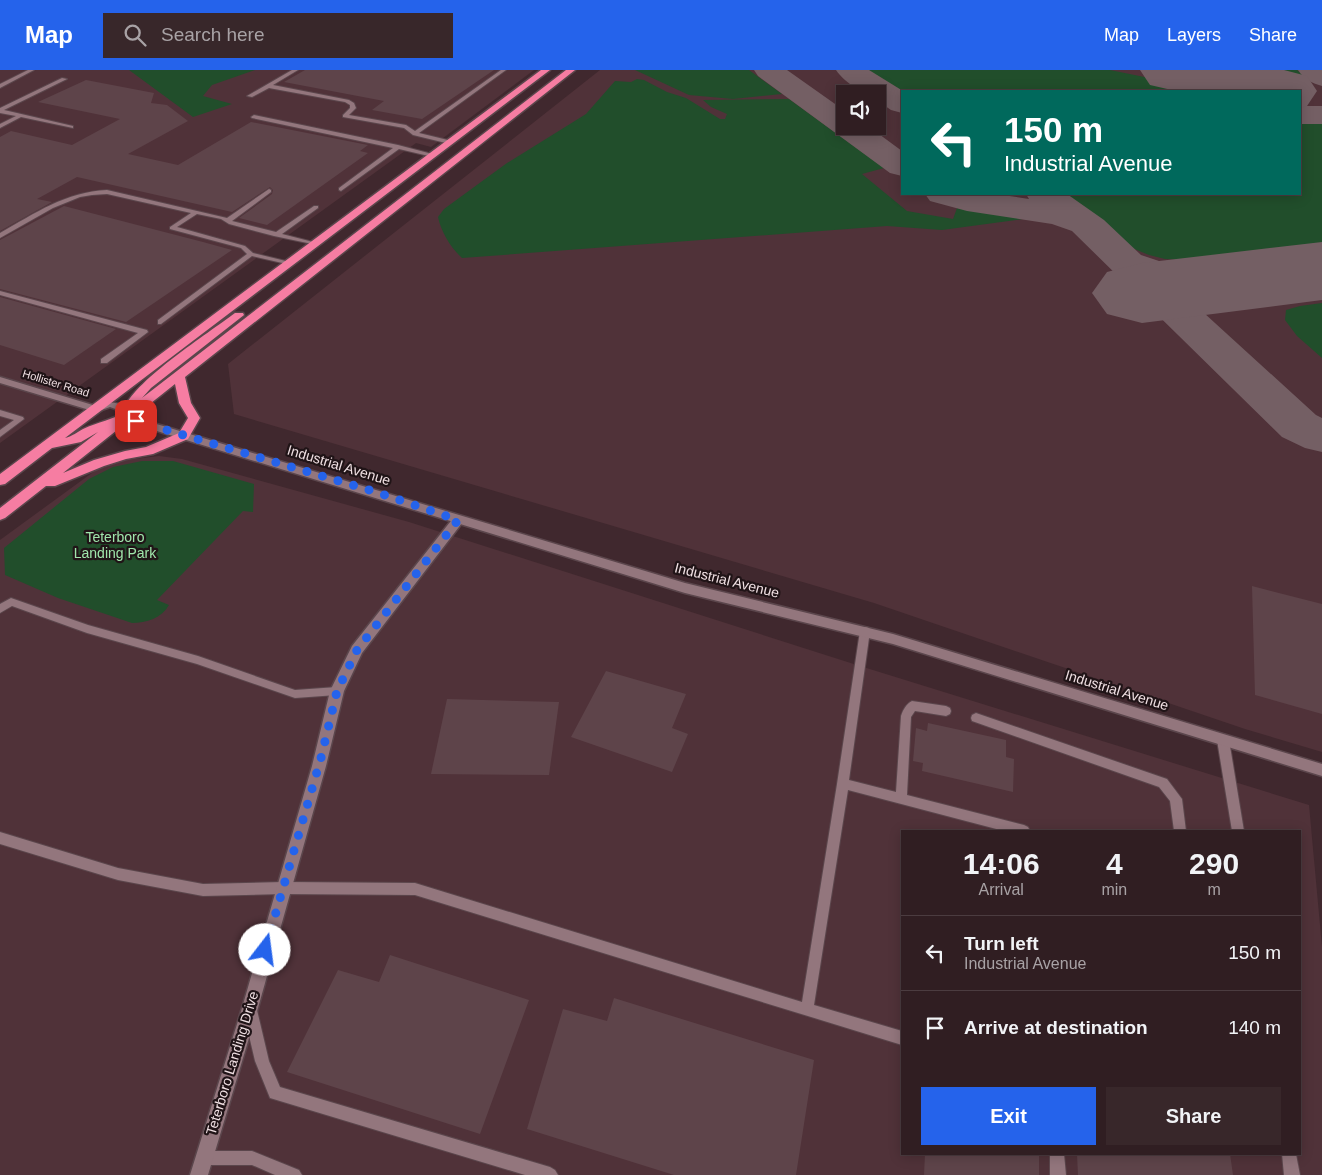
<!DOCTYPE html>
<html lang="en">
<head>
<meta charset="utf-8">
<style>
  body { margin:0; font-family:Arial,sans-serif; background:#38272a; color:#f1f3f6; height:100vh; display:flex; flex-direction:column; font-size:19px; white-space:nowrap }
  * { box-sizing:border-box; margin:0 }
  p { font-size:16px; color:#a8a2a5 }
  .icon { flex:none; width:28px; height:28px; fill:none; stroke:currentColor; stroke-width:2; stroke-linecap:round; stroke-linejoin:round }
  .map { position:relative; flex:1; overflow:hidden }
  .sheet { position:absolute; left:901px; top:760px; width:400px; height:325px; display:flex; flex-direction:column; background:#301e22; border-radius:0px; box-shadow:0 2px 12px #0003,0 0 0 1px #4b3c40 }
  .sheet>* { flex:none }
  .guide { position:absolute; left:901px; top:20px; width:400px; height:105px; border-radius:0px; box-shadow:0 2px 12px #0003,0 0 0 1px #4b3c40; background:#00695c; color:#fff; overflow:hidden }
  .tools { position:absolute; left:836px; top:15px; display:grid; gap:10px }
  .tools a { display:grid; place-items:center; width:50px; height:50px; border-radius:0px; background:#301e22; box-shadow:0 2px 12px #0003,0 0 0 1px #4b3c40; font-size:25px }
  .pin { position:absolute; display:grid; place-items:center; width:42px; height:42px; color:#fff; margin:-21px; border-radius:10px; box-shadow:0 2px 8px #0006 }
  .me { position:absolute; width:55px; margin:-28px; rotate:15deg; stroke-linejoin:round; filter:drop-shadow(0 0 4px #0008) }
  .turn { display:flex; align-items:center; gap:18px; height:105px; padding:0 20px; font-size:22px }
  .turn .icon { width:65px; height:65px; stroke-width:2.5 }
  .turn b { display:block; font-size:35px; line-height:42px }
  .eta { display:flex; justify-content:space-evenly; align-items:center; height:85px; text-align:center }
  .eta b { font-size:30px; font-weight:700; line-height:35px }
  .primary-button { display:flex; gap:10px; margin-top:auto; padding:10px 20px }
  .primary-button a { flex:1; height:58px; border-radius:0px; background:#2563eb; color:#fff; font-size:20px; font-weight:700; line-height:58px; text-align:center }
  .primary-button a+a { background:#38272a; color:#f1f3f6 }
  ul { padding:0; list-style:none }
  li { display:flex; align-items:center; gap:15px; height:75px; padding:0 20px; border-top:1px solid #4b3c40 }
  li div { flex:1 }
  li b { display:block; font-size:19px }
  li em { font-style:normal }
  header { display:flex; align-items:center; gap:30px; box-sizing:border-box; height:70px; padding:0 25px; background:#2563eb; color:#fff }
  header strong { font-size:24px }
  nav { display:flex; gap:28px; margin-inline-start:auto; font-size:18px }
  .search { width:350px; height:45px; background:#38272a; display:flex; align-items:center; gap:12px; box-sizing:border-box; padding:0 18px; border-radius:0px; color:#a8a2a5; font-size:19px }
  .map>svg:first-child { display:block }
  .built { fill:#503239; fill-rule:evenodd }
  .green { fill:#214e2b }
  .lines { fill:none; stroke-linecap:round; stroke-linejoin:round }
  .taxiway { fill:#745f64; fill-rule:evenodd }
  .runway { fill:#745f64; fill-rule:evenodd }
  .building { fill:#5e444a }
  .lane-casing { stroke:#5b464c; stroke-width:2 }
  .street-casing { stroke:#5b464c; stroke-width:3 }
  .secondary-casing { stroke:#5b464c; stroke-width:3 }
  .highway-casing { stroke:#5b464c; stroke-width:3 }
  .lane { fill:#93767d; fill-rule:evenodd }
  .street { fill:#93767d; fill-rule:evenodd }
  .secondary { fill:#93767d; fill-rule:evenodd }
  .highway { fill:#f67da2; fill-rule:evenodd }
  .route { stroke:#2563eb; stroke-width:9; stroke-dasharray:0 16.2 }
  .labels { text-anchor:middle; stroke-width:4.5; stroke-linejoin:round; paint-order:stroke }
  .far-street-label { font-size:11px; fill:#f0e0e3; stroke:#201417 }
  .street-label { font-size:14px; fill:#f0e0e3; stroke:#201417 }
  .park-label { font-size:14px; fill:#9fe6ab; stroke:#201417 }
</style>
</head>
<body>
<header>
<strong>Map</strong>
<div class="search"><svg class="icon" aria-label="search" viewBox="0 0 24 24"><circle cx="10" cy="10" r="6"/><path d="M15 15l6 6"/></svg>Search here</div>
<nav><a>Map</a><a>Layers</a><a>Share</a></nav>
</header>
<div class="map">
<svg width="1322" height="1105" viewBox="0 0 1322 1105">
  <rect width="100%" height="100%" fill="#40282e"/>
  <!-- built -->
  <g class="built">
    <path d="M 0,0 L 534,0 L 431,77 L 416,73 L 0,373 Z"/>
    <path d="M 600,0 L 1322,0 L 1322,682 L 1245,659 L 874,533 L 234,344 L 228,294 ZM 902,21 L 1300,21 L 1300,124 L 902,124 ZM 845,24 L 878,24 L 878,56 L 845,56 Z"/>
    <path d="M 159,386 L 182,389 L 409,452 L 860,596 L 1309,735 L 1322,877 L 1322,1105 L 0,1105 L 0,470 L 96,400 L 126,390 ZM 902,761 L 1300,761 L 1300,1084 L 902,1084 Z"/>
  </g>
  <!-- green -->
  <g class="green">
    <path d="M 129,0 L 255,0 L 212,15 L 203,26 L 232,34 L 193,47 Z"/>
    <path d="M 635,0 L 749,0 L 782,24 L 733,29 L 689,25 Z"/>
    <path d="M 865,0 L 1110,0 L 1213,21 L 902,21 L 902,24 Z"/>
    <path d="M 1241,0 L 1297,0 L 1307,9 L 1293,10 Z"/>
    <path d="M 637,9 L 644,10 L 667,22 L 686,28 L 720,49 L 725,49 L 727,44 L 711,37 L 703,30 L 789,29 L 884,98 L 862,104 L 907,141 L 953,149 L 957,138 L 1023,149 L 942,160 L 887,156 L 462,188 C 451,178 441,162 438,147 L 444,139 L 507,93 L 586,44 L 615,11 L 631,12 Z"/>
    <path d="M 1300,52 L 1322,53 L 1322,174 L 1188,190 L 1165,189 L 1149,185 L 1132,178 L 1083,138 L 1061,124 L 1300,124 Z"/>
    <path d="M 1322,233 L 1322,288 L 1297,266 L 1285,250 L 1286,240 L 1300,236 Z"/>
    <path d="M 142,391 L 173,391 L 254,414 L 253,442 L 243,441 L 157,530 L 169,535 C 162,548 146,553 132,553 L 58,528 L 5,505 L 4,478 L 89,409 L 113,397 Z"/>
  </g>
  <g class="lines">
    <!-- taxiway -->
    <g class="taxiway">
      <path d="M 754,0 L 787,0 L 845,41 L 845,56 L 868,56 L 902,81 L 902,106 L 890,103 L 758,6 Z"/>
      <path d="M 836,0 L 869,0 L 903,21 L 902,43 L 891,40 L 878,31 L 878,24 C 862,24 845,13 836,0 Z"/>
      <path d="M 1298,0 L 1322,0 L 1322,16 C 1311,13 1304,9 1298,0 Z"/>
      <rect x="1300" y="36" width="22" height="18"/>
      <path d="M 925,124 L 996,124 L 1029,129 L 1026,124 L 1067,124 L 1104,150 L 1141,185 L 1177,197 L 1234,206 L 1240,214 L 1234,222 L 1220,226 L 1181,222 L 1316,345 L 1322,348 L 1322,382 L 1305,378 L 1282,367 L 1072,161 L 1052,154 L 967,141 L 930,131 Z"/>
    </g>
    <!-- runway -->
    <g class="runway">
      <path d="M 1140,0 L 1284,0 L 1307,6 L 1317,21 L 1307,36 L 1300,38 L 1300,21 L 1176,21 L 1150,15 Z"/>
      <path d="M 1322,172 L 1322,230 L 1142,253 L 1107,244 L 1092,223 L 1107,202 L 1142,193 Z"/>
    </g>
  </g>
  <!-- building -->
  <g class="building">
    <path d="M 305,0 L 494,0 L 422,49 L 372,40 L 384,31 L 284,12 Z"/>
    <path d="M 86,10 L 154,23 L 151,33 L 167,35 L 188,51 L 128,84 L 178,95 L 251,52 L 368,75 L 360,81 L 368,83 L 267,155 L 239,148 L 272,124 L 273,120 L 270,117 L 232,142 L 77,107 L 37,129 L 52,132 L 0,161 L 0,67 L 11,61 L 72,75 L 120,49 L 38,32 Z"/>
    <path d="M 64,136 L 203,172 L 232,180 L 126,252 L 0,219 L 0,170 Z"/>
    <path d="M 0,227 L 116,259 L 64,295 L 0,275 Z"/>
    <path d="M 1252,516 L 1322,534 L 1322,644 L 1255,625 Z"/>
    <path d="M 606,601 L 686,624 L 672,658 L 688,664 L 672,702 L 571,667 Z"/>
    <path d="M 447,629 L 559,632 L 549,705 L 431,704 Z"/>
    <path d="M 928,653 L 1006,670 L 1006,687 L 1014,689 L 1013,722 L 922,701 L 923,693 L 913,691 L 916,658 L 927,661 Z"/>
    <path d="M 390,885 L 529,930 L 480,1064 L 287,1002 L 338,900 L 379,912 Z"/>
    <path d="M 614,928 L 814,990 L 796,1105 L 674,1105 L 527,1059 L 563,939 L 607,951 Z"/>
    <path d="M 925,1084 L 1039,1084 L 1039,1105 L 924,1105 Z"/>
    <path d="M 1077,1084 L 1230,1084 L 1233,1105 L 1078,1105 Z"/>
  </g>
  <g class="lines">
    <defs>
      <g id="lane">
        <path d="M 28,0 L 34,0 L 0,18 L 0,14 Z"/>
        <path d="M 292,0 L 298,0 L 273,15 L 349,30 L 354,33 L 356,38 L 349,45 L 406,55 L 415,61 L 501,0 L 506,0 L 419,63 L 452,71 L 453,72 L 450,74 L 413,65 L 404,58 L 343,47 L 343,45 L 350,38 L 350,35 L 345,32 L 269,18 L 252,27 L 247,26 Z"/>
        <path d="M 62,8 L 67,9 L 4,40 L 73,56 L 73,58 L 21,47 L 0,58 L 0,54 L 16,46 L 0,43 L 0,38 Z"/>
        <path d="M 254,45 L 398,75 L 436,85 L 433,87 L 399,79 L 341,121 L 339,120 L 339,118 L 393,78 L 252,48 L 251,47 Z"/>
        <path d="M 269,119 L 271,120 L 271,122 L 232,151 L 276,162 L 314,136 L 318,136 L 318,138 L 282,164 L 317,173 L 317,175 L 274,166 L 229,154 L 221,149 L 197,144 L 177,157 L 245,176 L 253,183 L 294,193 L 291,195 L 252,186 L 161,254 L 158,254 L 158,250 L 247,184 L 241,178 L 170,159 L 170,157 L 191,143 L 107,124 L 92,125 L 80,127 L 53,138 L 0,168 L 0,163 C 35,143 66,122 107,120 L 227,148 Z"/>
        <path d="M 0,221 L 147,260 L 148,262 L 107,293 L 101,293 L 101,289 L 138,263 L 0,225 Z"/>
        <path d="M 0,340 L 23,347 L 24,349 L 0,367 L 0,360 L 14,350 L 0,346 Z"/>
        <path d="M 11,528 L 88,555 L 198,586 L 295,620 L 337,617 L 341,618 L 342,621 L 341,624 L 337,625 L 295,628 L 197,594 L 87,563 L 12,536 L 0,543 L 0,534 Z"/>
        <path d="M 865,557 L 869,558 L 870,561 L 849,710 L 896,722 L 901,646 C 903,640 906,634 912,631 L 946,636 L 950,638 L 951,641 L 950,644 L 946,646 L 915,641 L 911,647 L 907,725 L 1024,755 L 1028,757 L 1030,761 L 1004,761 L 848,720 L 814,935 L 902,961 L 902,975 L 415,825 L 283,824 L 203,826 L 118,810 L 0,774 L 0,762 L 118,798 L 203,814 L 283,812 L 415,813 L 802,932 L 837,714 L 860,561 L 861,558 Z"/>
        <path d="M 976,643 L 1167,709 L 1182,729 L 1186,761 L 1174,761 L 1170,731 L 1159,717 L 972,651 L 971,648 L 972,645 Z"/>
        <path d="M 1223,665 L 1227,667 L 1229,670 L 1244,761 L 1232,761 L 1217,670 L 1219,667 Z"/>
        <path d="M 250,933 L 255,935 L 257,940 L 269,991 L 280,1017 L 550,1097 L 555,1100 L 558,1105 L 525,1105 L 270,1028 L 255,991 L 243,940 L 245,935 Z"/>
        <path d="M 203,1081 L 252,1081 L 299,1100 L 302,1105 L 275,1105 L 252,1095 L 203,1095 L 198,1093 L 196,1088 L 198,1083 Z"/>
        <path d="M 1050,1084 L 1064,1084 L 1066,1105 L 1050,1105 Z"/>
        <path d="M 1282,1084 L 1296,1084 L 1300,1105 L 1284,1105 Z"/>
      </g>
      <path id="street" d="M 458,446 L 464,450 L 462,453 L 362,583 L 344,621 L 326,696 L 258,938 L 208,1105 L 190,1105 L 242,938 L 312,696 L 330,621 L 352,576 L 454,447 Z"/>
      <path id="secondary" d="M 0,307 L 96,336 C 108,331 114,332 127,336 L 130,346 L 685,513 L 893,564 L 1322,694 L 1322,706 L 893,574 L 685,523 L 121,350 L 118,340 L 110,337 L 96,342 L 0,313 Z"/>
      <path id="highway" d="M 541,0 L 550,0 L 65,368 C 73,366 77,362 83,359 C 98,352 113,350 126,341 L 124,338 C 137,309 207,264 235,243 L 243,243 L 244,245 L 151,318 L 142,328 L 566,0 L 575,0 L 185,307 L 191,333 L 200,348 L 188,369 L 153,384 L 126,389 L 104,396 L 55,416 L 46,416 L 5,448 L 0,450 L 0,438 L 98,362 L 81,372 L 52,378 L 5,414 L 0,415 L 0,404 ZM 175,314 L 179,333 L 188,348 L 179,363 L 146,377 L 125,381 L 94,390 L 63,403 Z"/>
    </defs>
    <!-- lane casing -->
    <use href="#lane" class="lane-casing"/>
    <!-- street casing -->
    <use href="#street" class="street-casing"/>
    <!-- secondary casing -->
    <use href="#secondary" class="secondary-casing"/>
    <!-- highway casing -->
    <use href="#highway" class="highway-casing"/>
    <!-- lane -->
    <use href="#lane" class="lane"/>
    <!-- street -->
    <use href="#street" class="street"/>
    <!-- secondary -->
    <use href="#secondary" class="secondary"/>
    <!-- highway -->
    <use href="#highway" class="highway"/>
  </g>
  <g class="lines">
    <!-- route -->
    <path class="route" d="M 136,351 L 376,422 L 458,450 L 357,580 L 337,621 L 321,688 L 265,880"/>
  </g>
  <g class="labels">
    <!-- far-street labels -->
    <g class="far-street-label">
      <text transform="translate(56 313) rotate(17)" y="4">Hollister Road</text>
    </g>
    <!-- street labels -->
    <g class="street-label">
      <text transform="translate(339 395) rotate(17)" y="5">Industrial Avenue</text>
      <text transform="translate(727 510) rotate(14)" y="5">Industrial Avenue</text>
      <text transform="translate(1117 620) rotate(17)" y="5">Industrial Avenue</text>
      <text transform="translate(232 993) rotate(-73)" y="5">Teterboro Landing Drive</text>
    </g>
    <!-- park labels -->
    <g class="park-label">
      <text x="115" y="472">Teterboro<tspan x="115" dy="16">Landing Park</tspan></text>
    </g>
  </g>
</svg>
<div class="tools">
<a><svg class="icon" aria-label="sound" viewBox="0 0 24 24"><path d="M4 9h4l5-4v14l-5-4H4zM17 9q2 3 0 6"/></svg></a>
</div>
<div class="pin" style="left:136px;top:351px;background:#d93025"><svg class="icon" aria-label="arrive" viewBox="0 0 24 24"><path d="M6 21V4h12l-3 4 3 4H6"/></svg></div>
<svg class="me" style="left:265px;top:880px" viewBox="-20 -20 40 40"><circle r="19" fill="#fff"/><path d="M0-13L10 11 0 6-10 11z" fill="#2563eb"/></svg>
<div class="guide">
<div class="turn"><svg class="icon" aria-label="left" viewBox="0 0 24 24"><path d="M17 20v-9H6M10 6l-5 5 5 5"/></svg><div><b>150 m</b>Industrial Avenue</div></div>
</div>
<section class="sheet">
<div class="eta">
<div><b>14:06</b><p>Arrival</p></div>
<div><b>4</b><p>min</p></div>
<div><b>290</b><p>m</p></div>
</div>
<ul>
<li><svg class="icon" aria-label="left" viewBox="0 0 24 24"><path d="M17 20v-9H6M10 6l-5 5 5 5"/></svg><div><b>Turn left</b><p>Industrial Avenue</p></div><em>150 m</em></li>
<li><svg class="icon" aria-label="arrive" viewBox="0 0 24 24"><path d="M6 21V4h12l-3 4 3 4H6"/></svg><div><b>Arrive at destination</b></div><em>140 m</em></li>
</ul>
<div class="primary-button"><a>Exit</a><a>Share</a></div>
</section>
</div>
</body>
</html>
